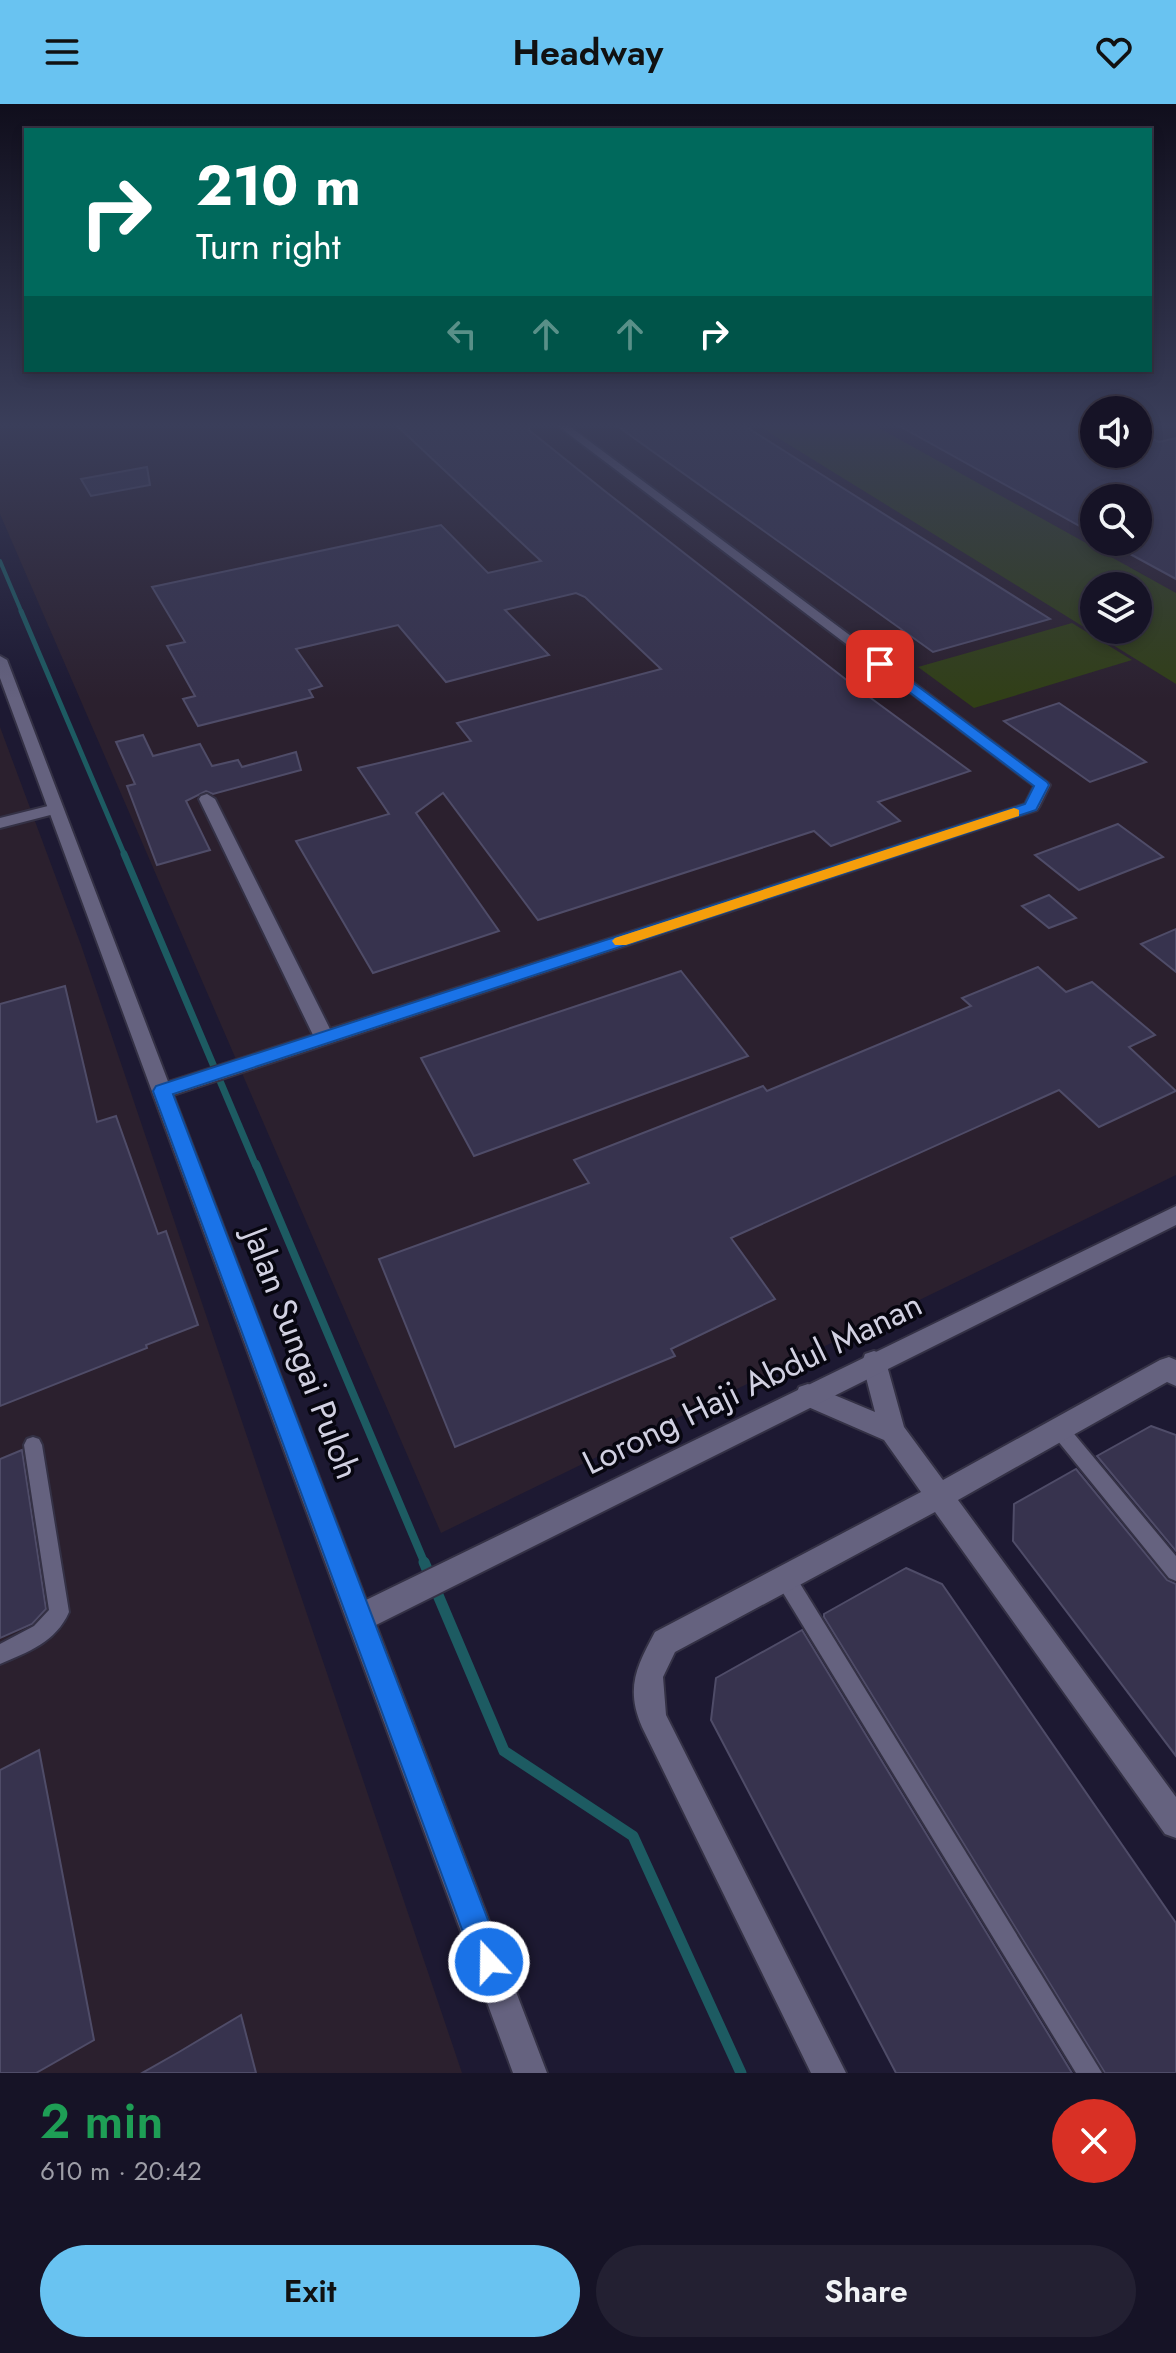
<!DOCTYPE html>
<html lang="en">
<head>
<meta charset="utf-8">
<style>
  body { margin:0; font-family:Jost,sans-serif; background:#232032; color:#f1f3f6; height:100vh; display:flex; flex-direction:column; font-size:30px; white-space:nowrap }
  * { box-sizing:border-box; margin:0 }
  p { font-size:26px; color:#9e9ea7 }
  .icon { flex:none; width:44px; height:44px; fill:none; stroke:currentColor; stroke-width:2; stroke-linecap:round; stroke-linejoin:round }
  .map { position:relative; height:1969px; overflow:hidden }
  .details { display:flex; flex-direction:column; background:#161326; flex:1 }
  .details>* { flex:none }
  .guide { position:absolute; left:24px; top:24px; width:1128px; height:244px; border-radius:0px; box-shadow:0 4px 12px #0003,0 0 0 2px #353243; background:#00695c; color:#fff; overflow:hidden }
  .controls { position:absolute; left:1080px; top:292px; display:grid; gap:16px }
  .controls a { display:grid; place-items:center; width:72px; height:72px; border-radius:50%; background:#161326; box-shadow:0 4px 12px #0003,0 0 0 2px #353243; font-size:40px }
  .pin { position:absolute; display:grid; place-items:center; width:68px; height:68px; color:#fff; margin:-34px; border-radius:16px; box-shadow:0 4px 12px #0006 }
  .me { position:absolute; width:88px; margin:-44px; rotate:339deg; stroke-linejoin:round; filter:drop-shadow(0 0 6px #0008) }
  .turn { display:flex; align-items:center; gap:28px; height:168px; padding:0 40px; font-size:36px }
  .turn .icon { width:104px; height:104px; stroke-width:2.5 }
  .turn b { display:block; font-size:56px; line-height:68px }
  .lanes { display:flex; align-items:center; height:76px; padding:0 40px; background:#0003; justify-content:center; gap:40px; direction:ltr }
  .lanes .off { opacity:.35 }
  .round { display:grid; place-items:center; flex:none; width:84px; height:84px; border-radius:42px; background:#232032 }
  .head { display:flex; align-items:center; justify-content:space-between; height:136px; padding:0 40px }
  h1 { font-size:48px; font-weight:600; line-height:60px; color:#1e9e55 }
  .primary-button { display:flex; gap:16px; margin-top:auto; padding:16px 40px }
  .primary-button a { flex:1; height:92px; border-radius:48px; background:#69c3f1; color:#111; font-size:32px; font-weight:600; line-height:92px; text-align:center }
  .primary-button a+a { background:#232032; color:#f1f3f6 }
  header { display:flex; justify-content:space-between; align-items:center; height:104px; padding:0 40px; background:#69c3f1; color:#111; font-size:36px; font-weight:600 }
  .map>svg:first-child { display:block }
  .industrial { fill:#2b202e; fill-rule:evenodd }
  .green { fill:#313f17; fill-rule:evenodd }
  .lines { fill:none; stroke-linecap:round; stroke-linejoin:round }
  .stream-far4 { stroke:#1d5b62; stroke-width:4 }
  .stream-far3 { stroke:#1d5b62; stroke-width:5 }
  .stream-far2 { stroke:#1d5b62; stroke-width:7 }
  .stream-far1 { stroke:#1d5b62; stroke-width:8 }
  .stream { stroke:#1d5b62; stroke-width:11 }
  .building { fill:#37334e; stroke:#4f4c68; stroke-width:2 }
  .lane-casing { stroke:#343145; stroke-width:4 }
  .street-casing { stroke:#343145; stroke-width:4 }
  .secondary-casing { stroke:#343145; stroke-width:4 }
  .lane { fill:#65627f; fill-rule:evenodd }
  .street { fill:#65627f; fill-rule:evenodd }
  .secondary { fill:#65627f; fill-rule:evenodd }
  .route { fill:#1a73e8; stroke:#114b97; stroke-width:2 }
  .slow { fill:#f59e0b }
  .labels { text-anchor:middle; stroke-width:7; stroke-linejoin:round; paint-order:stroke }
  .near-street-label { font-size:34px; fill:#d1d0e1; stroke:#070610 }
</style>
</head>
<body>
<header><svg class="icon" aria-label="menu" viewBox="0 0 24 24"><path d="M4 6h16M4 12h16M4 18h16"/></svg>Headway<svg class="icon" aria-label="heart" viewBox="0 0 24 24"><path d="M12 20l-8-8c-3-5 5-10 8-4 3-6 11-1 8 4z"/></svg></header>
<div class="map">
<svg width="1176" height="1969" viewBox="0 0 1176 1969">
  <rect width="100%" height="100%" fill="#1d1932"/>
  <!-- industrial -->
  <g class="industrial">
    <path d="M 0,319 L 1094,319 L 1094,350 L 1138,350 L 1138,319 L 1176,319 L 1176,1071 L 441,1429 L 0,410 ZM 1094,394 L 1138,394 L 1138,438 L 1094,438 ZM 1094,482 L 1138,482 L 1138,526 L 1094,526 Z"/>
    <path d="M 0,623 L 81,841 L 462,1969 L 0,1969 Z"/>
  </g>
  <!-- green -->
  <g class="green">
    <path d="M 754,319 L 870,319 L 1176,489 L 1176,580 ZM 1094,482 L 1138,482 L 1138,526 L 1094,526 Z"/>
    <path d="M 1072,519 L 1132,556 L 974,604 L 918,563 Z"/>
  </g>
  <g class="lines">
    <!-- stream-far4 -->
    <path class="stream-far4" d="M 0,457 L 22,509"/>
    <!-- stream-far3 -->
    <path class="stream-far3" d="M 21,507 L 125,752"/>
    <!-- stream-far2 -->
    <path class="stream-far2" d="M 124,750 L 256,1062"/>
    <!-- stream-far1 -->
    <path class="stream-far1" d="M 256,1060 L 425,1460"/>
    <!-- stream -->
    <path class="stream" d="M 424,1458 L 504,1647 L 633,1732 L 741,1969"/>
  </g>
  <!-- building -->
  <g class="building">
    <path d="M 394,319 L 529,319 L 529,326 L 606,388 L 853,581 L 970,667 L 878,698 L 900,717 L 831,742 L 814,727 L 538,816 L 443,689 L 416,709 L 499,827 L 373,869 L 296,737 L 389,710 L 358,664 L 471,637 L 457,619 L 661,565 L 585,493 L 576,489 L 505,506 L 549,551 L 446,578 L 398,521 L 296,545 L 322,582 L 309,586 L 313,593 L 198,622 L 183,595 L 195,592 L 167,542 L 185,538 L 152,483 L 441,421 L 488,469 L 541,457 Z"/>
    <path d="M 613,319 L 740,319 L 1050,515 L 933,548 Z"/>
    <path d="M 894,319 L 1094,319 L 1094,353 L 1138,350 L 1138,328 L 1159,338 L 1176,334 L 1176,475 L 1108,438 L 1138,438 L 1138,394 L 1094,394 L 1094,430 Z"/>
    <path d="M 147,363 L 150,381 L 91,392 L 81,375 Z"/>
    <path d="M 1059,599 L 1146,658 L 1090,678 L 1004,617 Z"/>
    <path d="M 143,631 L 153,652 L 200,640 L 212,662 L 238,656 L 242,663 L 296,648 L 301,666 L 213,690 L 206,687 L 186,697 L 210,746 L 157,761 L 127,682 L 135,680 L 116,638 Z"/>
    <path d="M 1118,720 L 1163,753 L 1079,786 L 1035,751 Z"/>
    <path d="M 1049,791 L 1076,814 L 1049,824 L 1022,802 Z"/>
    <path d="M 1176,825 L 1176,868 L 1141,840 Z"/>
    <path d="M 1038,863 L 1066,888 L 1092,878 L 1155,931 L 1129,943 L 1176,987 L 1099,1023 L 1059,986 L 731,1134 L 775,1195 L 671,1245 L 675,1252 L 455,1343 L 379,1155 L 589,1079 L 574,1056 L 763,982 L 767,987 L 971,902 L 962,894 Z"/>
    <path d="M 681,867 L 748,952 L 474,1052 L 421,954 Z"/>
    <path d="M 65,882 L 97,1018 L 116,1012 L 158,1130 L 166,1127 L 198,1221 L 146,1241 L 147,1244 L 0,1302 L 0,900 Z"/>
    <path d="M 1151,1322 L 1176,1331 L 1176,1447 L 1097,1352 Z"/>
    <path d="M 22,1346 L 46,1505 L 32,1520 L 0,1534 L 0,1355 Z"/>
    <path d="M 1076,1365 L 1167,1476 L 1176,1480 L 1176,1652 L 1013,1437 L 1014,1400 Z"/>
    <path d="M 906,1464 L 942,1480 L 1176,1819 L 1176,1969 L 1105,1969 L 824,1513 L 824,1510 Z"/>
    <path d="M 802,1526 L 1072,1969 L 896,1969 L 711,1616 L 716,1574 Z"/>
    <path d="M 39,1646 L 94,1936 L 36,1969 L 0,1969 L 0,1666 Z"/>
    <path d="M 241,1911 L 256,1969 L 142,1969 L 179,1948 Z"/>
  </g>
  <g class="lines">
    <defs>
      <g id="lane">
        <path d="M 1059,1317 L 1065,1319 L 1176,1452 L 1176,1477 L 1169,1474 L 1053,1331 L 1050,1325 L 1053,1319 Z"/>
        <path d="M 33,1333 L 39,1335 L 42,1341 L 69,1508 C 56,1538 28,1548 0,1560 L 0,1540 L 34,1522 L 49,1506 L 24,1341 L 27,1335 Z"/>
        <path d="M 784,1462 L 791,1465 L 1102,1969 L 1076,1969 L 777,1479 L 774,1472 L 777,1465 Z"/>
      </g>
      <g id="street">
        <path d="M 554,319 L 565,319 L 1047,678 L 1050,681 L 1039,703 L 1037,706 L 170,992 L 156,992 L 153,987 L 156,982 L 313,931 L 199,695 L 201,692 L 207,690 L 215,695 L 330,925 L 1025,700 L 1034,682 Z"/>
        <path d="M 56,700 L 62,702 L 62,708 L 0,724 L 0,714 Z"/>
        <path d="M 874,1247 L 883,1250 L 886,1258 L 904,1323 L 943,1376 L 1160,1256 L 1169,1253 L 1176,1256 L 1176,1282 L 1167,1278 L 958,1396 L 1176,1693 L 1176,1734 L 1165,1730 L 935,1408 L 675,1548 L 663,1573 L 666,1611 L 846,1969 L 811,1969 L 642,1623 C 625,1584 637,1562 655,1528 L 921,1388 L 884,1336 L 799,1299 L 796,1291 L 799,1283 L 808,1280 L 875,1308 L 862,1258 L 865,1250 Z"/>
      </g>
      <path id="secondary" d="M 0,552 L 7,556 L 366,1496 L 1176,1102 L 1176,1121 L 376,1521 L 547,1969 L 513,1969 L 0,574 Z"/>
    </defs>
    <!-- lane casing -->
    <use href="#lane" class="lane-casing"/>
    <!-- street casing -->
    <use href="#street" class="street-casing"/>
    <!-- secondary casing -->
    <use href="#secondary" class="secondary-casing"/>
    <!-- lane -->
    <use href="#lane" class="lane"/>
    <!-- street -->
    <use href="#street" class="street"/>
    <!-- secondary -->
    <use href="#secondary" class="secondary"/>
  </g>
  <!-- sky -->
  <linearGradient id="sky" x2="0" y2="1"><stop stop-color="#100e1c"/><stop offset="0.54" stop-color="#3a3e5a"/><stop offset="1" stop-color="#3a3e5a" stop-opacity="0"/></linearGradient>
  <rect width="1176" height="595" fill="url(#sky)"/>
  <!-- route -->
  <path class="route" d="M 876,558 L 885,558 L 1047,678 L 1049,681 L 1036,706 L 173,990 L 504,1858 L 499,1869 L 489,1873 L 478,1869 L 474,1858 L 153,987 L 156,982 L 1025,700 L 1034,682 L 876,563 Z"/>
  <!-- slow -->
  <path class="slow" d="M 1014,704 L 1019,706 L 1019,712 L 626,841 L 615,841 L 612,837 L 615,834 Z"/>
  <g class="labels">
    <!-- near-street labels -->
    <g class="near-street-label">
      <text transform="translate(302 1249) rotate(69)" y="12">Jalan Sungai Puloh</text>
      <text transform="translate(752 1279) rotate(-26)" y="12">Lorong Haji Abdul Manan</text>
    </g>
  </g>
</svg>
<div class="controls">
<a><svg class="icon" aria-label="sound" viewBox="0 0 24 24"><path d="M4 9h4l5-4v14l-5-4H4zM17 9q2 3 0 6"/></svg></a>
<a><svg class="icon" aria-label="search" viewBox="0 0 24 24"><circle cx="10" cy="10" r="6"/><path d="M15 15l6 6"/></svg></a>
<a><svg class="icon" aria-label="layers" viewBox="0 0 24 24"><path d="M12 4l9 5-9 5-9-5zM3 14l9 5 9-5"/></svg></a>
</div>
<div class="pin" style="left:880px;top:560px;background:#d93025"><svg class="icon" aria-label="arrive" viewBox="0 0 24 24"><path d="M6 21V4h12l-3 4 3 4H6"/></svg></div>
<svg class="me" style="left:489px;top:1858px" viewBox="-20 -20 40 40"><circle r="17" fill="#1a73e8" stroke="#fff" stroke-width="3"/><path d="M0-11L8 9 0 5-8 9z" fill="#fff"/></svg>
<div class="guide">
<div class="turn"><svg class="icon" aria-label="right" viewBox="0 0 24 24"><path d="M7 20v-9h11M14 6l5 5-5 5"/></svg><div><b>210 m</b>Turn right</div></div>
<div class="lanes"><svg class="icon off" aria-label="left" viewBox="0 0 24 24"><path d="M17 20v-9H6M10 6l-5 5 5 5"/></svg><svg class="icon off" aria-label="ahead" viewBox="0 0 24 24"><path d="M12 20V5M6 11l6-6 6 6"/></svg><svg class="icon off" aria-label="ahead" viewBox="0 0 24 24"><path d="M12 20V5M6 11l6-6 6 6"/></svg><svg class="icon" aria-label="right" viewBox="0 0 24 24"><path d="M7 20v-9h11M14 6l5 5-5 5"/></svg></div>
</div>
</div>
<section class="details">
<div class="head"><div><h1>2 min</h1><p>610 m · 20:42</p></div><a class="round" style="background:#d93025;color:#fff"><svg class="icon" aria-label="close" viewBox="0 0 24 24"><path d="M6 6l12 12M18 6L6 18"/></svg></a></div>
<div class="primary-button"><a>Exit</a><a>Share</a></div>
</section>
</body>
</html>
